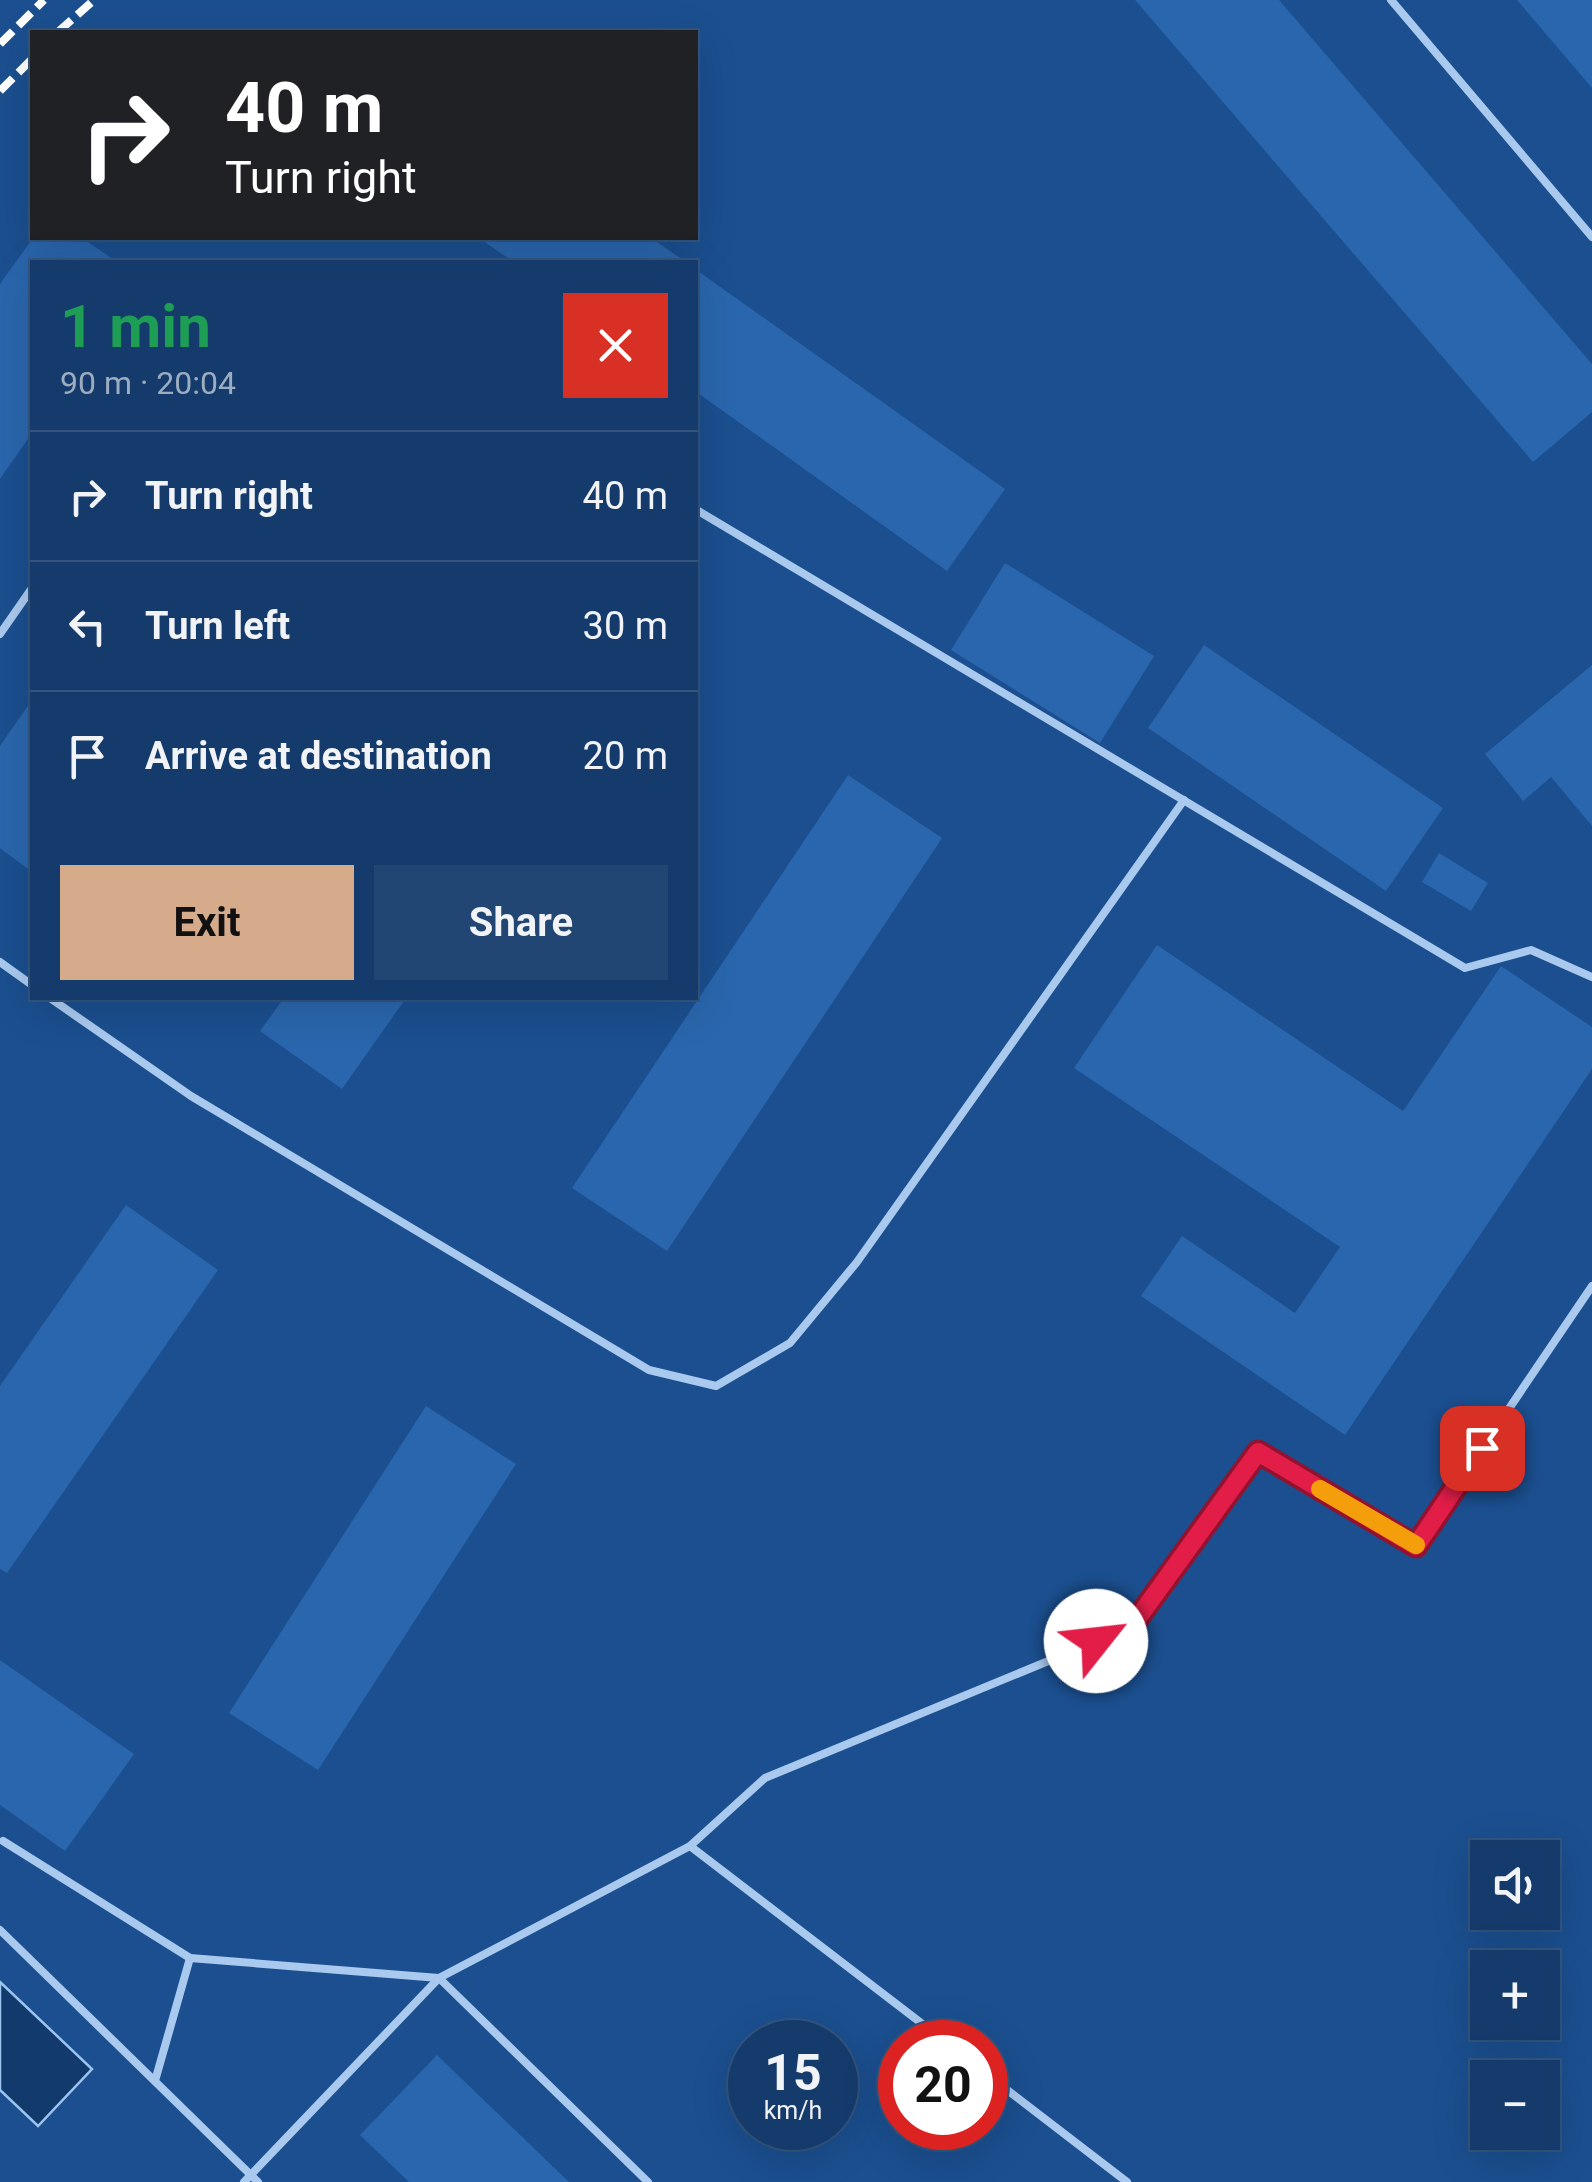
<!DOCTYPE html>
<html lang="en">
<head>
<meta charset="utf-8">
<style>
  body { margin:0; font-family:Roboto,sans-serif; background:#214673; color:#f1f3f6; height:100vh; display:flex; flex-direction:column; font-size:38px; white-space:nowrap }
  * { box-sizing:border-box; margin:0 }
  p { font-size:32px; color:#9dadc1 }
  .icon { flex:none; width:55px; height:55px; fill:none; stroke:currentColor; stroke-width:2; stroke-linecap:round; stroke-linejoin:round }
  .map { position:relative; flex:1; overflow:hidden }
  .details { position:absolute; left:30px; top:260px; width:668px; height:740px; display:flex; flex-direction:column; background:#143b6b; border-radius:0px; box-shadow:0 10px 40px #0002,0 0 0 2px #33557e }
  .details>* { flex:none }
  .hud { position:absolute; left:30px; top:30px; width:668px; height:210px; border-radius:0px; box-shadow:0 10px 40px #0002,0 0 0 2px #33557e; background:#202124; color:#fff; overflow:hidden }
  .tools { position:absolute; left:1470px; top:1840px; display:grid; gap:20px }
  .tools a { display:grid; place-items:center; width:90px; height:90px; border-radius:0px; background:#143b6b; box-shadow:0 10px 40px #0002,0 0 0 2px #33557e; font-size:50px }
  .speed { position:absolute; left:728px; top:2020px; display:flex; gap:20px; font-size:50px; font-weight:700; text-align:center }
  .speed>* { display:grid; place-content:center; width:130px; height:130px; border-radius:50%; background:#143b6b; box-shadow:0 10px 40px #0002,0 0 0 2px #33557e; line-height:1 }
  .speed small { font-size:25px; font-weight:400 }
  .speed .limit { border:15px solid #d22; background:#fff; color:#111 }
  .pin { position:absolute; display:grid; place-items:center; width:85px; height:85px; color:#fff; margin:-42px; border-radius:20px; box-shadow:0 5px 15px #0006 }
  .me { position:absolute; width:110px; margin:-55px; rotate:61deg; stroke-linejoin:round; filter:drop-shadow(0 0 8px #0008) }
  .turn { display:flex; align-items:center; gap:35px; height:210px; padding:0 30px; font-size:45px }
  .turn .icon { width:130px; height:130px; stroke-width:2.5 }
  .turn b { display:block; font-size:70px; line-height:85px }
  .round { display:grid; place-items:center; flex:none; width:105px; height:105px; border-radius:0px; background:#214673 }
  .summary { display:flex; align-items:center; justify-content:space-between; height:170px; padding:0 30px }
  h1 { font-size:60px; font-weight:700; line-height:75px; color:#1e9e55 }
  .primary-button { display:flex; gap:20px; margin-top:auto; padding:20px 30px }
  .primary-button a { flex:1; height:115px; border-radius:0px; background:#d6ab8b; color:#111; font-size:40px; font-weight:700; line-height:115px; text-align:center }
  .primary-button a+a { background:#214673; color:#f1f3f6 }
  ul { padding:0; list-style:none }
  li { display:flex; align-items:center; gap:30px; height:130px; padding:0 30px; border-top:2px solid #33557e }
  li div { flex:1 }
  li b { display:block; font-size:38px }
  li em { font-style:normal }
  .map>svg:first-child { display:block }
  .water { fill:#123a6d; stroke:#9cc4f0; stroke-width:2.5 }
  .building { fill:#2a66ad }
  .lines { fill:none; stroke-linecap:round; stroke-linejoin:round }
  .service { stroke:#a9c9ee; stroke-width:8 }
  .rail { stroke:#fff; stroke-width:8; stroke-dasharray:18 8; stroke-linecap:butt }
  .route-casing { stroke:#92132f; stroke-width:25 }
  .route { stroke:#e11d48; stroke-width:18 }
  .slow { stroke:#f59e0b; stroke-width:18 }
</style>
</head>
<body>
<div class="map">
<svg width="1592" height="2182" viewBox="0 0 1592 2182">
  <rect width="100%" height="100%" fill="#1b4f8f"/>
  <!-- water -->
  <path class="water" d="M 0,1982 L 92,2069 L 38,2126 L 0,2090 Z"/>
  <!-- building -->
  <g class="building">
    <path d="M 1135,0 L 1279,0 L 1592,364 L 1592,412 L 1533,462 Z"/>
    <path d="M 1517,0 L 1592,0 L 1592,88 Z"/>
    <path d="M 33,238 L 82,238 L 117,262 L 32,262 L 32,433 L 0,479 L 0,284 Z"/>
    <path d="M 486,238 L 651,238 L 686,262 L 514,262 L 483,241 Z"/>
    <path d="M 695,269 L 1005,489 L 947,571 L 695,391 Z"/>
    <path d="M 1005,563 L 1154,656 L 1100,743 L 951,650 Z"/>
    <path d="M 1204,645 L 1443,808 L 1386,891 L 1148,728 Z"/>
    <path d="M 1592,665 L 1592,826 L 1551,777 L 1523,801 L 1485,754 Z"/>
    <path d="M 32,700 L 32,872 L 0,848 L 0,746 Z"/>
    <path d="M 848,775 L 942,838 L 667,1251 L 572,1188 Z"/>
    <path d="M 1439,853 L 1488,883 L 1471,911 L 1422,882 Z"/>
    <path d="M 1157,945 L 1403,1111 L 1501,966 L 1592,1027 L 1592,1069 L 1345,1435 L 1141,1296 L 1182,1236 L 1295,1313 L 1340,1247 L 1074,1068 Z"/>
    <path d="M 284,998 L 406,998 L 342,1089 L 260,1031 Z"/>
    <path d="M 126,1205 L 218,1270 L 7,1573 L 0,1569 L 0,1386 Z"/>
    <path d="M 426,1406 L 516,1464 L 318,1770 L 229,1713 Z"/>
    <path d="M 0,1660 L 134,1754 L 65,1851 L 0,1805 Z"/>
    <path d="M 437,2055 L 569,2182 L 409,2182 L 360,2135 Z"/>
  </g>
  <g class="lines">
    <!-- service -->
    <g class="service">
      <path d="M 1391,0 L 1592,237"/>
      <path d="M 695,509 L 1465,968 L 1531,950 L 1592,977"/>
      <path d="M 0,634 L 32,588"/>
      <path d="M 0,962 L 32,985"/>
      <path d="M 50,998 L 191,1096 L 649,1370 L 716,1386 L 790,1343 L 857,1262 L 1184,800"/>
      <path d="M 3,1841 L 190,1958 L 439,1978 L 648,2182"/>
      <path d="M 690,1846 L 765,1778 L 1133,1626 L 1258,1452 L 1416,1546 L 1592,1286"/>
      <path d="M 0,1930 L 258,2182"/>
      <path d="M 985,2073 L 1127,2182"/>
      <path d="M 155,2081 L 190,1958"/>
      <path d="M 244,2182 L 439,1978 L 690,1846 L 946,2042"/>
    </g>
    <!-- rail -->
    <g class="rail">
      <path d="M 58,32 L 94,0"/>
      <path d="M 0,44 L 44,0"/>
      <path d="M 0,91 L 32,59"/>
    </g>
  </g>
  <g class="lines">
    <defs>
      <path id="route" d="M 1096,1641 L 1132,1626 L 1258,1452 L 1416,1546 L 1482,1448"/>
    </defs>
    <!-- route casing -->
    <use href="#route" class="route-casing"/>
    <!-- route -->
    <use href="#route" class="route"/>
    <!-- slow -->
    <path class="slow" d="M 1320,1489 L 1416,1545"/>
  </g>
</svg>
<div class="tools">
<a><svg class="icon" aria-label="sound" viewBox="0 0 24 24"><path d="M4 9h4l5-4v14l-5-4H4zM17 9q2 3 0 6"/></svg></a>
<a>+</a>
<a>−</a>
</div>
<div class="speed"><div>15<small>km/h</small></div><div class="limit">20</div></div>
<div class="pin" style="left:1482px;top:1448px;background:#d93025"><svg class="icon" aria-label="arrive" viewBox="0 0 24 24"><path d="M6 21V4h12l-3 4 3 4H6"/></svg></div>
<svg class="me" style="left:1096px;top:1641px" viewBox="-20 -20 40 40"><circle r="19" fill="#fff"/><path d="M0-13L10 11 0 6-10 11z" fill="#e11d48"/></svg>
<div class="hud">
<div class="turn"><svg class="icon" aria-label="right" viewBox="0 0 24 24"><path d="M7 20v-9h11M14 6l5 5-5 5"/></svg><div><b>40 m</b>Turn right</div></div>
</div>
<section class="details">
<div class="summary"><div><h1>1 min</h1><p>90 m · 20:04</p></div><a class="round" style="background:#d93025;color:#fff"><svg class="icon" aria-label="close" viewBox="0 0 24 24"><path d="M6 6l12 12M18 6L6 18"/></svg></a></div>
<ul>
<li><svg class="icon" aria-label="right" viewBox="0 0 24 24"><path d="M7 20v-9h11M14 6l5 5-5 5"/></svg><div><b>Turn right</b></div><em>40 m</em></li>
<li><svg class="icon" aria-label="left" viewBox="0 0 24 24"><path d="M17 20v-9H6M10 6l-5 5 5 5"/></svg><div><b>Turn left</b></div><em>30 m</em></li>
<li><svg class="icon" aria-label="arrive" viewBox="0 0 24 24"><path d="M6 21V4h12l-3 4 3 4H6"/></svg><div><b>Arrive at destination</b></div><em>20 m</em></li>
</ul>
<div class="primary-button"><a>Exit</a><a>Share</a></div>
</section>
</div>
</body>
</html>
